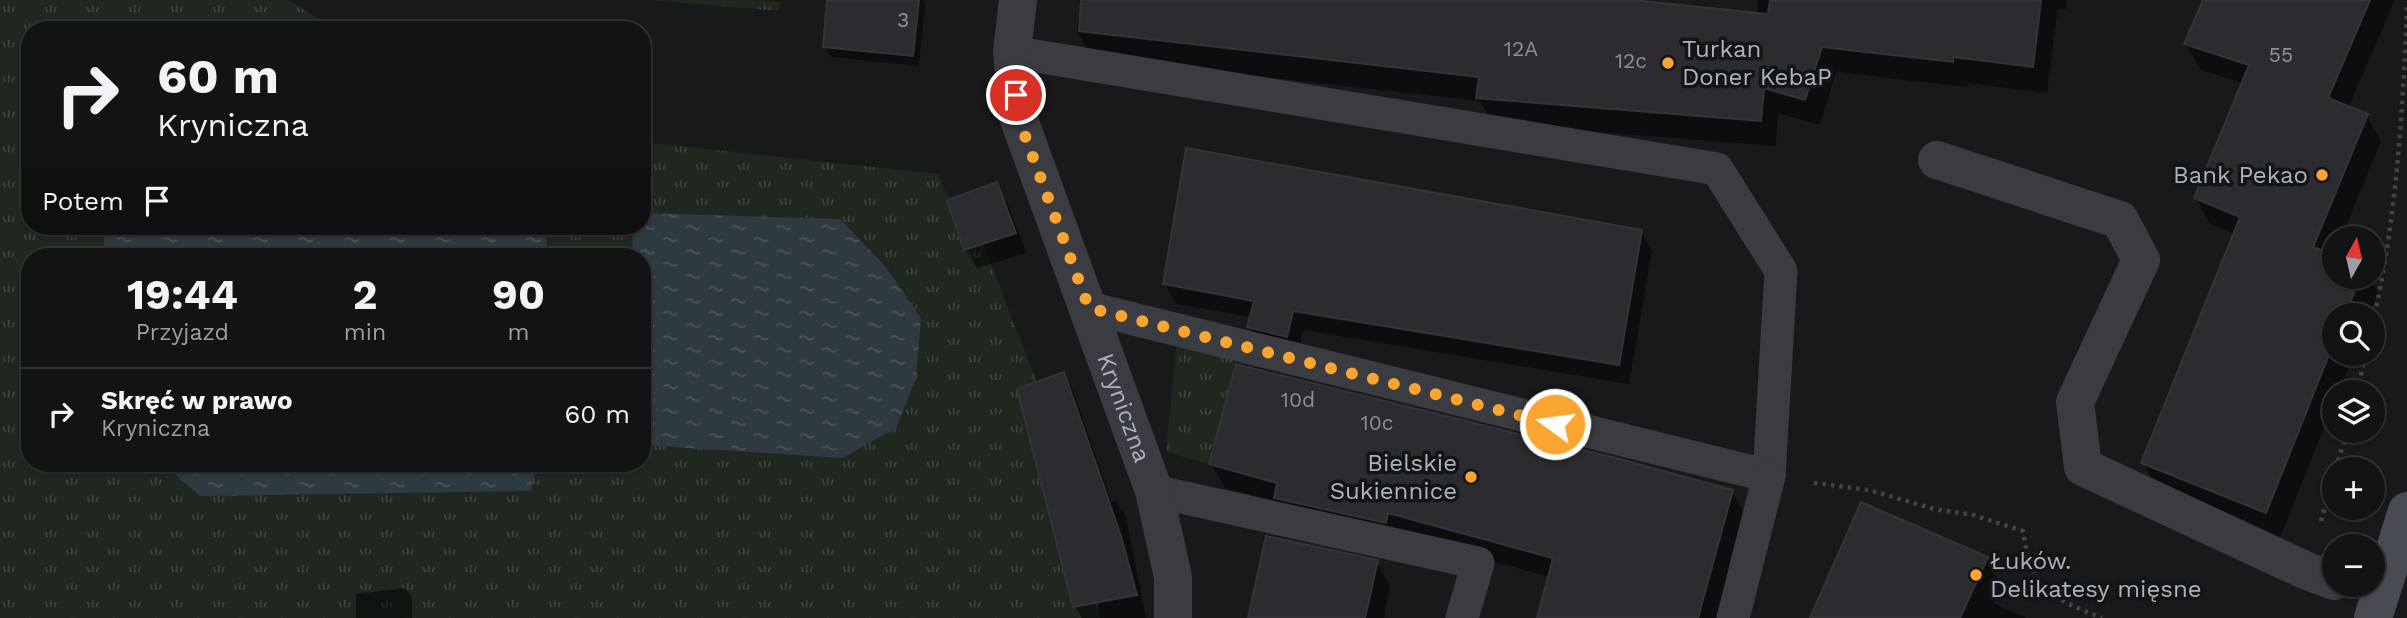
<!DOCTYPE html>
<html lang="pl">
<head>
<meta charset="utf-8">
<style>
  body { margin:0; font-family:"Work Sans",sans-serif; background:#1c1c1e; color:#f1f3f6; height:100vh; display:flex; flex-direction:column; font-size:26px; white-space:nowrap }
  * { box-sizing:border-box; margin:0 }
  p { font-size:23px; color:#9d9ea0 }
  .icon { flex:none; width:38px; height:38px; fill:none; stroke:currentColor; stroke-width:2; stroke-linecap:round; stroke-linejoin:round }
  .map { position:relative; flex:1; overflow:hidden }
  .details { position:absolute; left:21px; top:248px; width:630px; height:224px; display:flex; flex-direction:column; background:#131315; border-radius:28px; box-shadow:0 2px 5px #0004,0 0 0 2px #323234 }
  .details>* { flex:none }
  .top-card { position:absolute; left:21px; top:21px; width:630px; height:214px; border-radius:28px; box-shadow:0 2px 5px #0004,0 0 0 2px #323234; background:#131315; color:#f1f3f6; overflow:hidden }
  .needle { width:46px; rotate:8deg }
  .fabs { position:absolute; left:2322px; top:226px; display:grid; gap:14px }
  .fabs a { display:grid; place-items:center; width:63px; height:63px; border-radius:50%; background:#131315; box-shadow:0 2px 5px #0004,0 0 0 2px #323234; font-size:35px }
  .pin { position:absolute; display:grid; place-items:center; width:60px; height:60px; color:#fff; margin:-30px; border:4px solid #fff; border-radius:50%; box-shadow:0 2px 7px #0007 }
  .me { position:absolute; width:77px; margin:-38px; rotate:284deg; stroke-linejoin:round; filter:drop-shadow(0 0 5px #0008) }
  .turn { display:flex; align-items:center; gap:24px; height:147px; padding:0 21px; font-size:32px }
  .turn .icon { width:91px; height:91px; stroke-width:2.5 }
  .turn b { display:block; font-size:49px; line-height:60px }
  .then { display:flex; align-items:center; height:66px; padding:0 21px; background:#0003; gap:14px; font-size:26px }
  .eta { display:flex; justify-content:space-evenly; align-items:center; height:119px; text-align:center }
  .eta b { font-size:42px; font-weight:700; line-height:49px }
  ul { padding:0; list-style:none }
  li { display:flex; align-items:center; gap:21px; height:91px; padding:0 21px; border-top:2px solid #323234 }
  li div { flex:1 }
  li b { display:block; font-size:26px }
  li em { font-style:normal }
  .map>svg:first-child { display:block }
  .grass { fill:url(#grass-tufts); fill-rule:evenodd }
  .water { fill:url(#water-ripples) }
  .shadow { fill:#0007 }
  .building { fill:#2c2c30; stroke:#333438; stroke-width:2 }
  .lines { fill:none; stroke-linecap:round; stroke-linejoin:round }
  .path { stroke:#404348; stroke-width:4.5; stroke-dasharray:3.5 5; stroke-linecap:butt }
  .service { stroke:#3a3c41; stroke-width:33 }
  .minor { stroke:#3a3c41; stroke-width:38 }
  .secondary { stroke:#484b51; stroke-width:38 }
  .route { stroke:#faa532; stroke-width:12; stroke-dasharray:0 21.6 }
  .poi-dot { fill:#faa532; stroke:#141417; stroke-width:2.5 }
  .labels { text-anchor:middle; stroke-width:7; stroke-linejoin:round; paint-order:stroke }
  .number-label { font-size:21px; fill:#8a9098 }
  .poi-label { font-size:24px; fill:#abb2bc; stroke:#141417; text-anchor:start }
  .street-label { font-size:24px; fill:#abb2bc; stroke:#141417 }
</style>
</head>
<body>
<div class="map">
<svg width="2407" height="618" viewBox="0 0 2407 618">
  <defs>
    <pattern id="grass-tufts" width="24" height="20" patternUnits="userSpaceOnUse" patternTransform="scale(1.75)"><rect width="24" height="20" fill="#1f271f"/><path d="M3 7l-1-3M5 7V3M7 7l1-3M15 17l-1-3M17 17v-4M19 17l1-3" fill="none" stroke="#3d443e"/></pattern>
    <pattern id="water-ripples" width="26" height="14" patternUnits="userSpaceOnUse" patternTransform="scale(1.75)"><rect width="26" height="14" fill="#2e3a41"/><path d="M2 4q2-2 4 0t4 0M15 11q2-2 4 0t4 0" fill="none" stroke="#4a545a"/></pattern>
  </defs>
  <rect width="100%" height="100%" fill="#19191c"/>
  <!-- grass -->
  <g class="grass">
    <path d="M 0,0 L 289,0 L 336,30 L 30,30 L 30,226 L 642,226 L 642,142 L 938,174 L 944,190 L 983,244 L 1037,382 L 1098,603 L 1100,618 L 0,618 ZM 30,257 L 642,257 L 642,464 L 30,464 Z"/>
    <path d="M 648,0 L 753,0 L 780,2 L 779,11 Z"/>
    <path d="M 1177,340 L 1239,355 L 1209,464 L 1166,452 Z"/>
  </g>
  <!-- water -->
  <g class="water">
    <path d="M 642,213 L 840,219 L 885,266 L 921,318 L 916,378 L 896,428 L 842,458 L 642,445 L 642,257 L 632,257 L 633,226 L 642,226 Z"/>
    <path d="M 104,226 L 540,226 L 546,235 L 548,257 L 104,257 Z"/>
    <path d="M 163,464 L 536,464 L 531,491 L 200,496 Z"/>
  </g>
  <!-- shadow -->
  <g class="shadow">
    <path d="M 829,0 L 923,0 L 925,4 L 919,66 L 831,57 L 825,46 Z"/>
    <path d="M 1081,0 L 1615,0 L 1756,15 L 1758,0 L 2067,0 L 2066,9 L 2058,8 L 2047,93 L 1968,83 L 1967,87 L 1836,72 L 1820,125 L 1778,113 L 1776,146 L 1493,124 L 1480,101 L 1092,58 L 1077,32 Z"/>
    <path d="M 2205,0 L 2395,0 L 2348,108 L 2366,115 L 2381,141 L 2341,238 L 2334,238 L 2334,276 L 2368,276 L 2378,293 L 2370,315 L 2334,315 L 2334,354 L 2354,354 L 2339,392 L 2334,392 L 2334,403 L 2280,538 L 2158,489 L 2143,463 L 2235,234 L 2210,224 L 2196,198 L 2243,83 L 2201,70 L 2186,44 Z"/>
    <path d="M 996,184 L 1008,204 L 1026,253 L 977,268 L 965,249 Z"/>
    <path d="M 1641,231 L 1652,251 L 1629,384 L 1303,330 L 1298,356 L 1260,346 L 1249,327 L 1251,317 L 1176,304 L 1165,284 Z"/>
    <path d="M 1064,374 L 1073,390 L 1111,501 L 1116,501 L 1126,517 L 1146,618 L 1082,618 L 1075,607 L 1019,391 Z"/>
    <path d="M 1211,464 L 1732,492 L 1746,516 L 1718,618 L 1538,618 L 1550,577 L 1225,488 Z"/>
    <path d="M 1986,559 L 2001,585 L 1993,603 L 2027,618 L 1812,618 Z"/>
    <path d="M 1376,562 L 1390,586 L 1384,618 L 1250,618 Z"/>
    <path d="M 405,588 L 412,598 L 412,618 L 356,618 L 356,594 Z"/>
  </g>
  <!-- building -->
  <g class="building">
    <path d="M 827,0 L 919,0 L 913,56 L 823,47 Z"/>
    <path d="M 1081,0 L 1632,0 L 1768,14 L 1770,0 L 2041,0 L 2033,67 L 1953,57 L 1953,62 L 1822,47 L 1805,100 L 1764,88 L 1761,121 L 1476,98 L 1479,77 L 1079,31 Z"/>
    <path d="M 2203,0 L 2370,0 L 2328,98 L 2368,114 L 2313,247 L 2334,255 L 2334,276 L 2361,276 L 2345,315 L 2334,315 L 2334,342 L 2266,513 L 2141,463 L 2240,217 L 2194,198 L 2249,65 L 2184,44 Z"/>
    <path d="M 1186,148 L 1642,230 L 1619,365 L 1293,311 L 1287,337 L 1247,327 L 1254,301 L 1163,284 Z"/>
    <path d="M 997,182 L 1016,233 L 964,250 L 947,200 Z"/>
    <path d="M 1236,364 L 1616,458 L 1733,490 L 1698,618 L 1537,618 L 1553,558 L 1388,513 L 1386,523 L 1274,498 L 1277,483 L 1209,464 Z"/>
    <path d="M 1064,372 L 1121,536 L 1137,595 L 1073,607 L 1017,389 Z"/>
    <path d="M 1861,502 L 1988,557 L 1960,618 L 1810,618 Z"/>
    <path d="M 1266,536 L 1378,560 L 1365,618 L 1248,618 Z"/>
  </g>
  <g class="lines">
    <!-- path -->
    <g class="path">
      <path d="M 2373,323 C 2396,220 2403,113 2407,7"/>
      <path d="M 2357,392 L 2366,354"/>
      <path d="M 2336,469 L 2347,430"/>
      <path d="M 1814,483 L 1869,490 L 1934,509 L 1973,515 L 2023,531 C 2031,588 2051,598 2102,618"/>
      <path d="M 2321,521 L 2334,475"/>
    </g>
    <!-- service -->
    <g class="service">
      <path d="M 1012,52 L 1717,169 L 1781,271 L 1769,476 L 1089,308"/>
      <path d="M 1154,491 L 1478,563 L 1462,618"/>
      <path d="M 1733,618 L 1769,476"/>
    </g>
    <!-- minor -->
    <g class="minor">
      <path id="s1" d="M 1018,0 L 1012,52 L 1018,117 L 1154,491 L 1173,577 L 1173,618"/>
      <path d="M 1937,160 L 2120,220 L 2141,260 L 2075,402 L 2083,467 L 2307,571 L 2334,581"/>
    </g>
    <!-- secondary -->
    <path class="secondary" d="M 2373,618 L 2407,511"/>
  </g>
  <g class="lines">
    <!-- route -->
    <path class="route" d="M 1016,95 L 1018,117 L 1089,308 L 1555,424"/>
  </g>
  <!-- markers -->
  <g class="poi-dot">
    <circle cx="1668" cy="63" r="7"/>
    <circle cx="2322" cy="175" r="7"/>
    <circle cx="1471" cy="477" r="7"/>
    <circle cx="1976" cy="575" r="7"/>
  </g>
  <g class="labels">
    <!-- number labels -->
    <g class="number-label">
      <text x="903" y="27">3</text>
      <text x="1521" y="56">12A</text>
      <text x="2281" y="62">55</text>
      <text x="1631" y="68">12c</text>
      <text x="1298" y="407">10d</text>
      <text x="1377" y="430">10c</text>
    </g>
    <!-- poi labels -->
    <g class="poi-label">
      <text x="1682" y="57">Turkan<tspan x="1682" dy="28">Doner KebaP</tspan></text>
      <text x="2308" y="183" text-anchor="end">Bank Pekao</text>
      <text x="1457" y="471" text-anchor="end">Bielskie<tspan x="1457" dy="28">Sukiennice</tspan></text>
      <text x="1990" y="569">Łuków.<tspan x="1990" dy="28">Delikatesy mięsne</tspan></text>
    </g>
    <!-- street labels -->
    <g class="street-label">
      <text dy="8" stroke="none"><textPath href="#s1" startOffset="427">Kryniczna</textPath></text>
    </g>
  </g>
</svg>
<div class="fabs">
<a><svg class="needle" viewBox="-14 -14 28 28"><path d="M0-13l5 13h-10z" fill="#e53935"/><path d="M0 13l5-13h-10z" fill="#9d9ea0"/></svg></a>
<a><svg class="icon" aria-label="search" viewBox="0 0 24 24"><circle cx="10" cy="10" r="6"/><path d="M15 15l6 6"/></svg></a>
<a><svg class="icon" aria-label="layers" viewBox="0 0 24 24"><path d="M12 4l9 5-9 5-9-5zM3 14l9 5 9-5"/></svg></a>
<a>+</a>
<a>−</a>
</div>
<div class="pin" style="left:1016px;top:95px;background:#d93025"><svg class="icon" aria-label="arrive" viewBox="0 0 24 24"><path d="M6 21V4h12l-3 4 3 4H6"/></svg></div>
<svg class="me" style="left:1555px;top:424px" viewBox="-20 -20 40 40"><circle r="17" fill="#faa532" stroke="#fff" stroke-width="3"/><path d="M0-11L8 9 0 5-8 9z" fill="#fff"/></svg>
<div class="top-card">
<div class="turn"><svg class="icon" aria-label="right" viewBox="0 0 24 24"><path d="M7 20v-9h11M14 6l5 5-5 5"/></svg><div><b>60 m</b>Kryniczna</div></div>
<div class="then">Potem<svg class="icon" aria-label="arrive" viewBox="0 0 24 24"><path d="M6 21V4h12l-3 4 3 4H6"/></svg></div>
</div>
<section class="details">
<div class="eta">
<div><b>19:44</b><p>Przyjazd</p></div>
<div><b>2</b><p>min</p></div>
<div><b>90</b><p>m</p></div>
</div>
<ul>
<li><svg class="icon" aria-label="right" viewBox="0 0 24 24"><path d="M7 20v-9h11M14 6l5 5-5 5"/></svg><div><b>Skręć w prawo</b><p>Kryniczna</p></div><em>60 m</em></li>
</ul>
</section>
</div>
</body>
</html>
